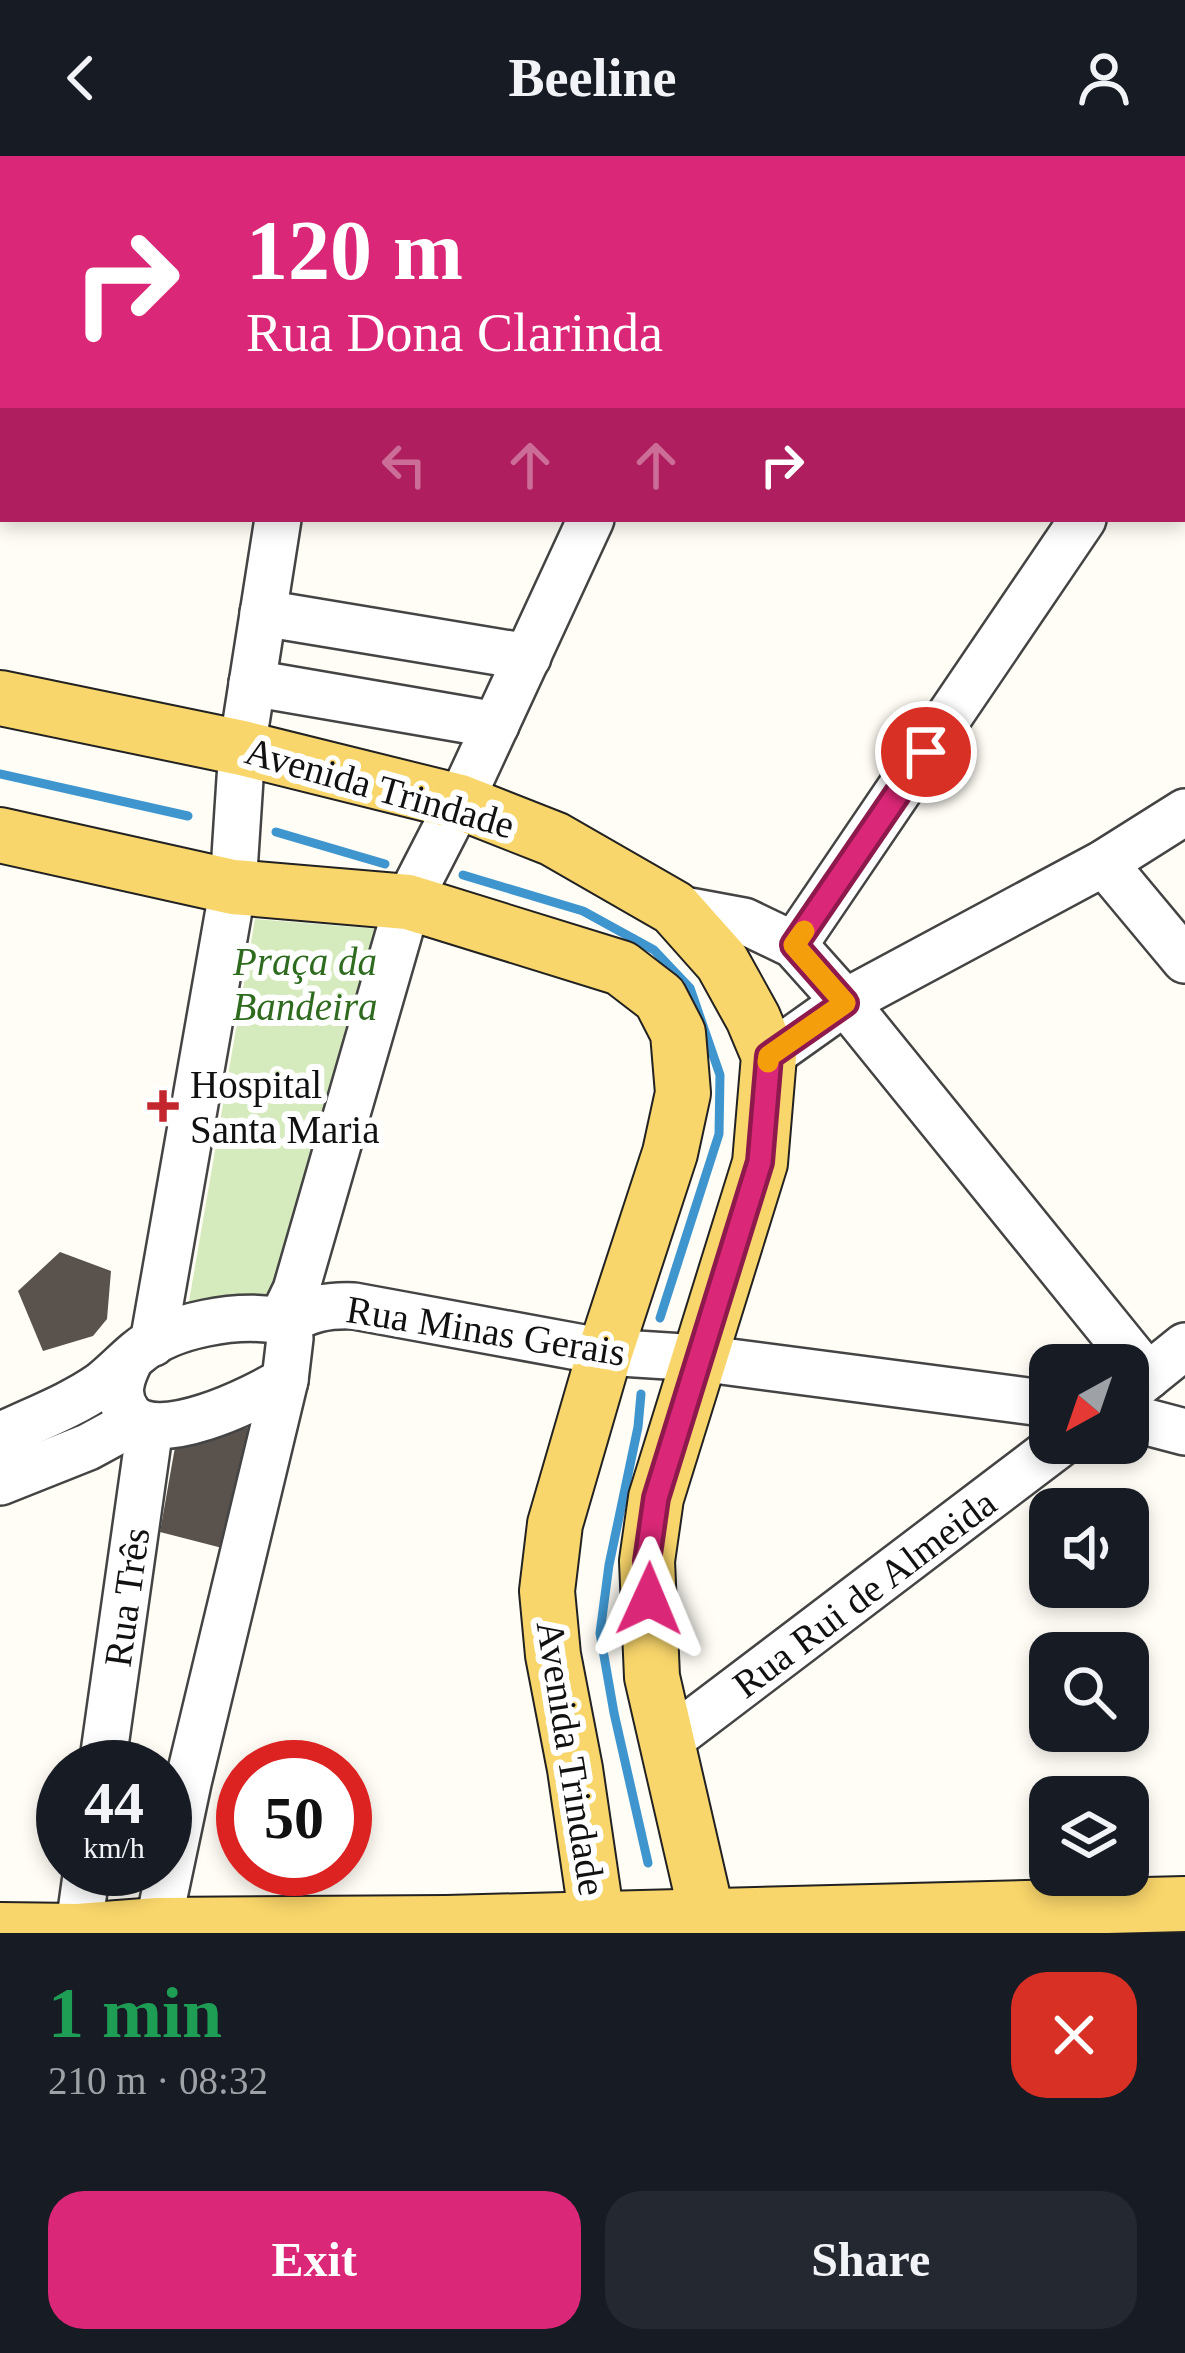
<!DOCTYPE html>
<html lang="en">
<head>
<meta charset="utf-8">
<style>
  body { margin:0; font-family:"Times New Roman",serif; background:#242831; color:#f1f3f6; height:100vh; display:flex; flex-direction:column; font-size:45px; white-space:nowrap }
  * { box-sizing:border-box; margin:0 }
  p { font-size:39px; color:#9ea1a6 }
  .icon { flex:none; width:66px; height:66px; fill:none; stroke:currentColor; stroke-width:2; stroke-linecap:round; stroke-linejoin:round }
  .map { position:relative; height:1777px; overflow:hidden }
  .sheet { display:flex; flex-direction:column; background:#171b24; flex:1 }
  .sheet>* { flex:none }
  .top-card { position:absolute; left:0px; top:0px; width:1185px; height:366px; box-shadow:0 6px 18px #0003; background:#db2777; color:#fff; overflow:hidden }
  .needle { width:78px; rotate:220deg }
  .fabs { position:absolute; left:1029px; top:1188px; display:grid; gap:24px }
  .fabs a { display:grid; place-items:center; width:120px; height:120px; border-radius:24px; background:#171b24; box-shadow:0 6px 18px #0003; font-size:60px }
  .speed { position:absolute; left:36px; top:1584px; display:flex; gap:24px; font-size:60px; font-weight:700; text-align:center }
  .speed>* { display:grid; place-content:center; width:156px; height:156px; border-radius:50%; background:#171b24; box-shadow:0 6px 18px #0003; line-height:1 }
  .speed small { font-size:30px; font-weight:400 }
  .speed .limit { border:18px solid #d22; background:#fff; color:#111 }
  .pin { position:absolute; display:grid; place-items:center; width:102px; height:102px; color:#fff; margin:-51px; border:6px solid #fff; border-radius:50%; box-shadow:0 3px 12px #0007 }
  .me { position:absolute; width:132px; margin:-66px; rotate:1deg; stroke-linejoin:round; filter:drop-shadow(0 0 9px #0008) }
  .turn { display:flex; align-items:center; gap:42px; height:252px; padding:0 48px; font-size:54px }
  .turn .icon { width:156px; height:156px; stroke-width:2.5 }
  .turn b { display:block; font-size:84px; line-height:102px }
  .lanes { display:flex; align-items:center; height:114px; padding:0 48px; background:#0003; justify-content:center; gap:60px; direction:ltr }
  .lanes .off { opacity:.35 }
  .round { display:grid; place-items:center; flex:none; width:126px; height:126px; border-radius:36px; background:#242831 }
  .summary { display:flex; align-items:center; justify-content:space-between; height:204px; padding:0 48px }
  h1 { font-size:72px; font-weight:600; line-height:90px; color:#1e9e55 }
  .primary-button { display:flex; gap:24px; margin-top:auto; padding:24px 48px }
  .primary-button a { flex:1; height:138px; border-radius:36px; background:#db2777; color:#fff; font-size:48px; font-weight:600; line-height:138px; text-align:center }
  .primary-button a+a { background:#242831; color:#f1f3f6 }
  header { display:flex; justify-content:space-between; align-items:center; height:156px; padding:0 48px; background:#171b24; font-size:54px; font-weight:600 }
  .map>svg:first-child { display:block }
  .green { fill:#d5ebbd }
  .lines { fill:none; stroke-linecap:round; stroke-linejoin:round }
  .stream { stroke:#3f96cf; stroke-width:9 }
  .building { fill:#5a524d }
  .minor-casing { stroke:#444; stroke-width:50 }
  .major-casing { stroke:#222; stroke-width:58 }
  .minor { stroke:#fff; stroke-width:45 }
  .major { stroke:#f9d66b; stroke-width:54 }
  .route-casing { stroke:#8e194d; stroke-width:30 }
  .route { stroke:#db2777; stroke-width:21 }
  .slow { stroke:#f59e0b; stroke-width:21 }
  .poi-dot { fill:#c4262e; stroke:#fff; stroke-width:4.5 }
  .labels { text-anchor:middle; stroke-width:12; stroke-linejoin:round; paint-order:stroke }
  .street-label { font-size:39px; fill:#111; stroke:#fff }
  .park-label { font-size:39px; font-style:italic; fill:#2f6b1f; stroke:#fff }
  .poi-label { font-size:39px; fill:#111; stroke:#fff; text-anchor:start }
</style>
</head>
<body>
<header><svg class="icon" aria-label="back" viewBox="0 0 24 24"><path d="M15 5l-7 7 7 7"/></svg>Beeline<svg class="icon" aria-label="person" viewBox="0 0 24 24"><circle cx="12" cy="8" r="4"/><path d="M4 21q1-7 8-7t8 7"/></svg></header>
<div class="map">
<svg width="1185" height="1777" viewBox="0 0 1185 1777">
  <rect width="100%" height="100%" fill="#fffdf5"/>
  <!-- green -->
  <g class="green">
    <path d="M 831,0 L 1185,0 L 1185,150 L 1182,148 L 1182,3 L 838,3 Z"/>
    <path d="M 255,763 L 379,773 L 284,1147 L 187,1157 Z"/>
  </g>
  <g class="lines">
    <!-- stream -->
    <g class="stream">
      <path d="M 0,618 L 188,660"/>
      <path d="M 276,676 L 385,708"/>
      <path d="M 463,719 L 583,755 L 654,794 L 690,832 L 720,919 L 719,978 L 660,1162"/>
      <path d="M 641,1238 L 638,1271 L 609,1409 L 600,1477 L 614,1557 L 648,1707"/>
    </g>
  </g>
  <!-- building -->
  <g class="building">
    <path d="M 60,1096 L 111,1115 L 107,1163 L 93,1180 L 43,1195 L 18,1135 Z"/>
    <path d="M 264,1267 L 230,1394 L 160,1376 L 175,1291 Z"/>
  </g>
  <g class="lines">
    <defs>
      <g id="minor">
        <path d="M 333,3 L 334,0"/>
        <path d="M 757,3 L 758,0"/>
        <path d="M 1182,218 L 1185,213"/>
        <path d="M 263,457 L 528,501"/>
        <path d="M 252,527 L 496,569"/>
        <path d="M 1104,707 L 1185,804"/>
        <path d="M 674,752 L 744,765 L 794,789 L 845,846 L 1148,1220"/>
        <path d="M 794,789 L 1083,363"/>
        <path d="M 769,900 L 845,846 L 1104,707 L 1185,656"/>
        <path d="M 281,1165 L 296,1134 L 408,746 L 467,631 L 591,363"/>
        <path d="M 284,1168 C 307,1153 327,1149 354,1150 L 605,1196 L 699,1202 L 1050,1248"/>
        <path d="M 153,1187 L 233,731 L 242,592 L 278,363"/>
        <path d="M 1128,1236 L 1185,1190"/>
        <path d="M 1128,1261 L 1185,1276"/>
        <path d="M 0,1280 C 33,1264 71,1250 101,1229 C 114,1219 125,1207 137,1197 C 171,1168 238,1157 281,1165 L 290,1182 L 285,1224 C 255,1243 154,1293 128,1257 C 115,1239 121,1222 130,1204"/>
        <path d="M 0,1326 L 88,1291 L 134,1266"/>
        <path d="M 667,1586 L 1061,1287"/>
        <path d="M 102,1611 L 150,1271"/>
        <path d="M 158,1769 L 188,1627 L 285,1224"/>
        <path d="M 78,1777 L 87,1713"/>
      </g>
      <g id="major">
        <path d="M 785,0 L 792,3"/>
        <path d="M 1182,177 L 1185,178"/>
        <path d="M 0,542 L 242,592 L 460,646 L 554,683 L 674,752 L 722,806 L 753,862 L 769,900 L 760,1007 L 656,1342 L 647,1405 L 652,1521 L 711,1777"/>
        <path d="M 0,679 L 233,731 L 408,746 L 621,812 L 660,842 L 678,877 L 683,937 L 670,997 L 605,1196 L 555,1368 L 547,1435 L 553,1499 L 575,1613 L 599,1777"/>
        <path d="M 0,1774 L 78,1775 L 158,1769 L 446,1767 L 1185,1748"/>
      </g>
    </defs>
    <!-- minor casing -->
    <use href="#minor" class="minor-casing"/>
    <!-- major casing -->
    <use href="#major" class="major-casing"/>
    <!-- minor -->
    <use href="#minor" class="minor"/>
    <!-- major -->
    <use href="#major" class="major"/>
  </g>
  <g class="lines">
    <defs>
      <path id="route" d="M 649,1443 L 647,1405 L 656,1342 L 760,1006 L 769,900 L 845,847 L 794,789 L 926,596"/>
    </defs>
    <!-- route casing -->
    <use href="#route" class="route-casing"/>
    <!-- route -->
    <use href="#route" class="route"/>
    <!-- slow -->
    <path class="slow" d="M 768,906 L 769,900 L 845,847 L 794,789 L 804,775"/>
  </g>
  <!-- markers -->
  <path class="poi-dot" d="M157 932h12v12h12v12h-12v12h-12v-12h-12v-12h12z"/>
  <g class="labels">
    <!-- street labels -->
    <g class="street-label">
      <text transform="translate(380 631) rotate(16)" y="14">Avenida Trindade</text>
      <text transform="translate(486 1174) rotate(9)" y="14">Rua Minas Gerais</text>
      <text transform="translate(864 1437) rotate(-37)" y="14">Rua Rui de Almeida</text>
      <text transform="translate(126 1441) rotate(-82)" y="14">Rua Três</text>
      <text transform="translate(572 1602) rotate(81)" y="14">Avenida Trindade</text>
    </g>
    <!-- park labels -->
    <g class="park-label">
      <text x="305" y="819">Praça da<tspan x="305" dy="45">Bandeira</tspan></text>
    </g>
    <!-- poi labels -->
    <g class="poi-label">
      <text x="190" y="942">Hospital<tspan x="190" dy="45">Santa Maria</tspan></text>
    </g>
  </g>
</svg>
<div class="fabs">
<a><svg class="needle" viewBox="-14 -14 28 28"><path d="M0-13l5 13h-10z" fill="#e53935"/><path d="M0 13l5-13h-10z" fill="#9ea1a6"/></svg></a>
<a><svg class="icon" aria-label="sound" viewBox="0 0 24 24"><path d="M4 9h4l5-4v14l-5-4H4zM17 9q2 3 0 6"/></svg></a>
<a><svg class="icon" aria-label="search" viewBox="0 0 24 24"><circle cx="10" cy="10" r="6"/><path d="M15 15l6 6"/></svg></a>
<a><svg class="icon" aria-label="layers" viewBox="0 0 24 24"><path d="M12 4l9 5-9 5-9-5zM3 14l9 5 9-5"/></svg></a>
</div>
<div class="speed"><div>44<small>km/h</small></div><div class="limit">50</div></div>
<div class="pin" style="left:926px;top:596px;background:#d93025"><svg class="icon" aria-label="arrive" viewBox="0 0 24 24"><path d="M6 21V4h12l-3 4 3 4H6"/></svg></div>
<svg class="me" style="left:649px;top:1443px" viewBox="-20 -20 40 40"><path d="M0-17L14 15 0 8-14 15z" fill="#db2777" stroke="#fff" stroke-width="4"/></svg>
<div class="top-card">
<div class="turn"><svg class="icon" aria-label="right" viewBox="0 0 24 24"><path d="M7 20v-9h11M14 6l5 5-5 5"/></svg><div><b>120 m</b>Rua Dona Clarinda</div></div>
<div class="lanes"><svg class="icon off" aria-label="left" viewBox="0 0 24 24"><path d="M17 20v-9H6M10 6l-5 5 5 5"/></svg><svg class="icon off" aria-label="ahead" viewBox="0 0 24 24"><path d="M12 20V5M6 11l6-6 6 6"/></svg><svg class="icon off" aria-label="ahead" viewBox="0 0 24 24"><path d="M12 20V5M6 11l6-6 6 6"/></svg><svg class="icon" aria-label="right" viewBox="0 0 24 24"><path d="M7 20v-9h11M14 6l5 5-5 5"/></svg></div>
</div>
</div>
<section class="sheet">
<div class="summary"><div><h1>1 min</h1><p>210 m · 08:32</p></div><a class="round" style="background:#d93025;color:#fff"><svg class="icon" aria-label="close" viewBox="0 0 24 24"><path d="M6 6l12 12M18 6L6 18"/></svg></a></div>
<div class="primary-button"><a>Exit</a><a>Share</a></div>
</section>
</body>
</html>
